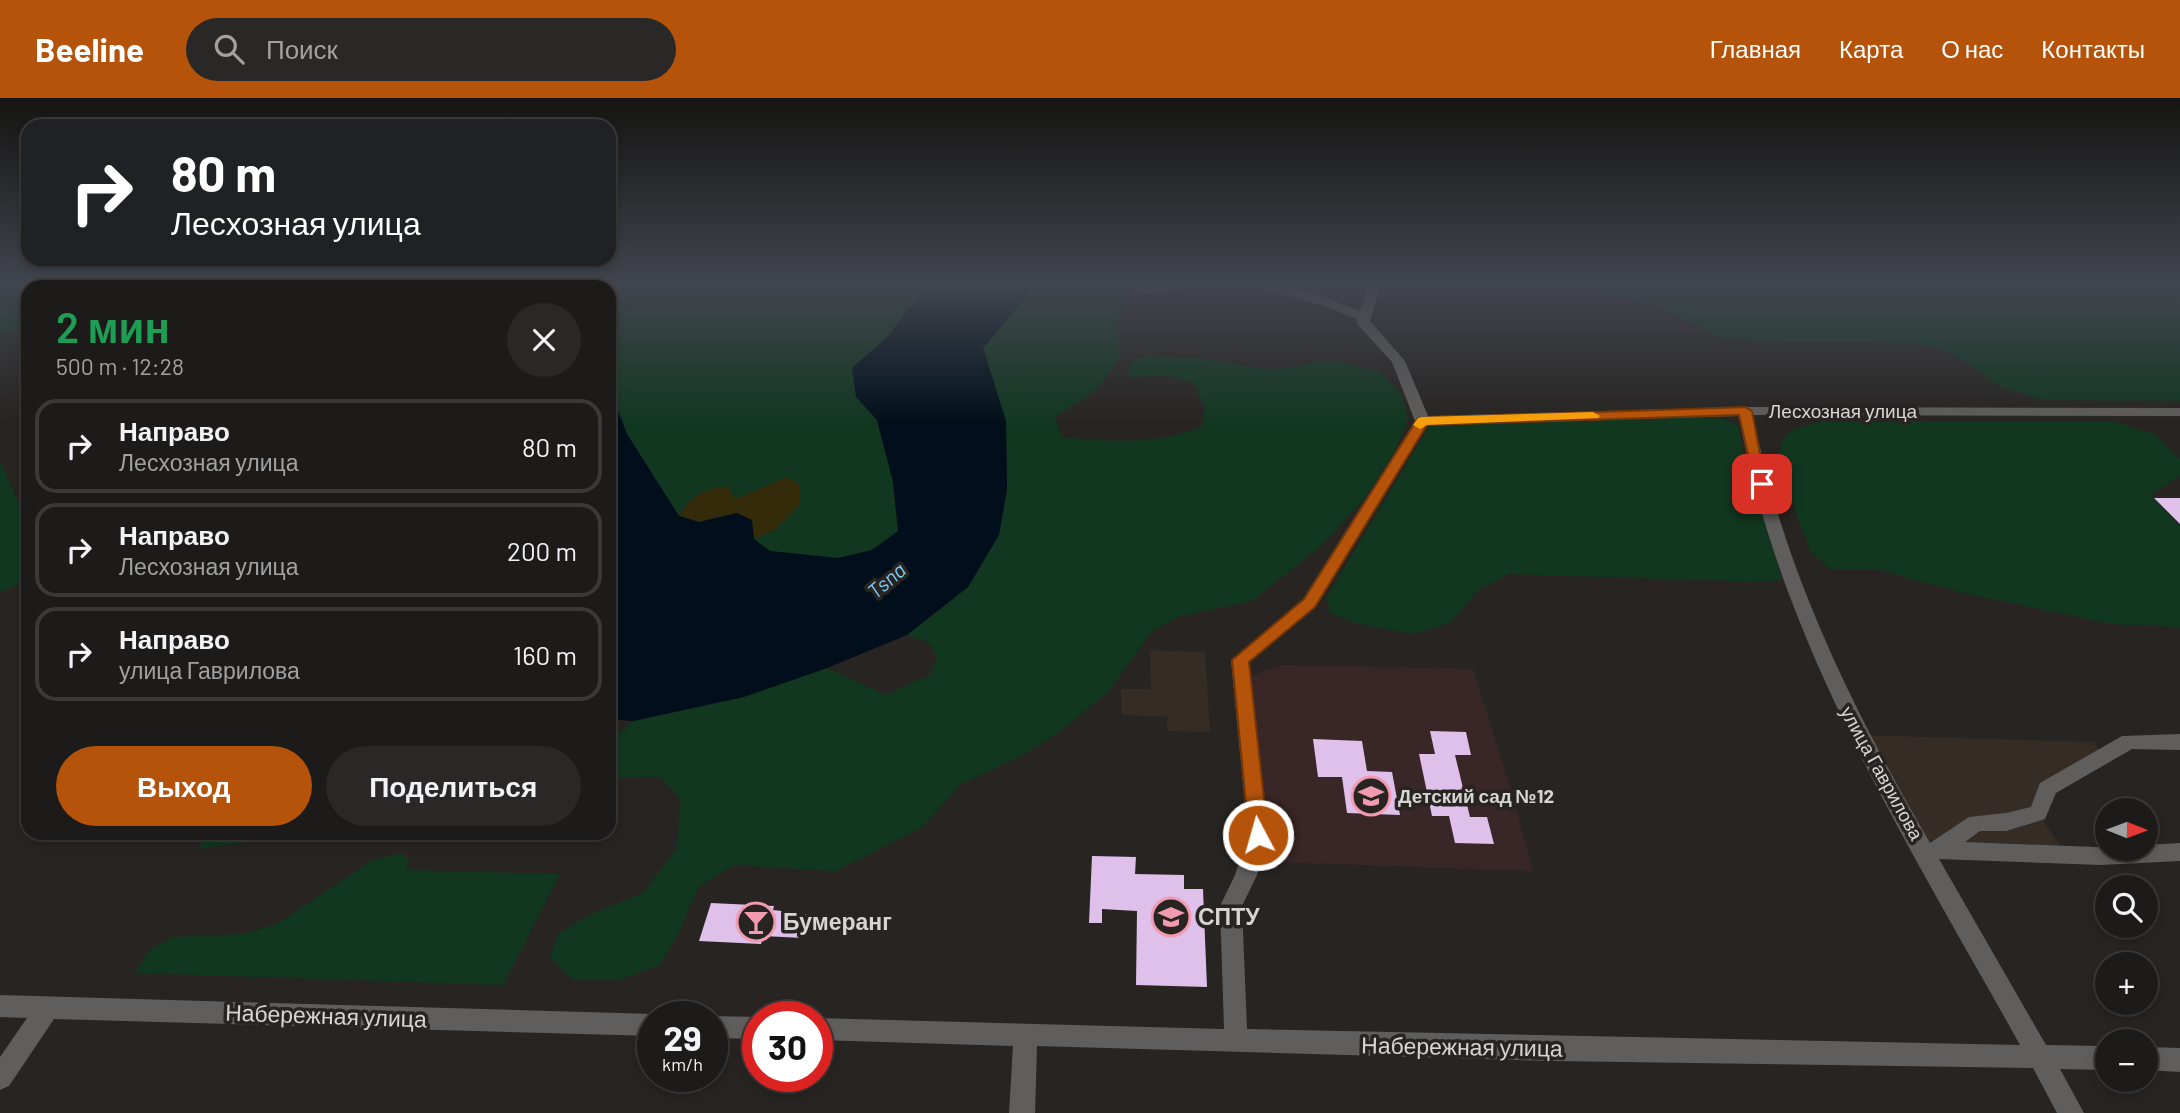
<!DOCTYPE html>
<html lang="ru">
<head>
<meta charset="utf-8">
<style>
  body { margin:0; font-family:Barlow,sans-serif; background:#2a2826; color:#f1f3f6; height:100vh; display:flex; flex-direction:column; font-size:26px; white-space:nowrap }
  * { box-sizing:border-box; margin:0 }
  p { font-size:23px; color:#a0a1a2 }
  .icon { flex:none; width:38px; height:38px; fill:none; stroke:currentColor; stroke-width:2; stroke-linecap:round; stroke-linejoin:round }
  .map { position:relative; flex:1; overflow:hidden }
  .side { position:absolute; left:21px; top:182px; width:595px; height:560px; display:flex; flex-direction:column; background:#1d1b19; border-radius:21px; box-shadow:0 4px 10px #0003,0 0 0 2px #3b3938 }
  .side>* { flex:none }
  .top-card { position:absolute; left:21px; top:21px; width:595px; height:147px; border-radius:21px; box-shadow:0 4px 10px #0003,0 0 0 2px #3b3938; background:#202124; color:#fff; overflow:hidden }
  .needle { width:46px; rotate:91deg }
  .buttons { position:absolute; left:2095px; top:700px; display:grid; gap:14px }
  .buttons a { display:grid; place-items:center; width:63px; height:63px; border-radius:50%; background:#1d1b19; box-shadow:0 4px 10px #0003,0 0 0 2px #3b3938; font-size:35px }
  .speed { position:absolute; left:637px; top:903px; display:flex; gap:14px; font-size:35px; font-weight:700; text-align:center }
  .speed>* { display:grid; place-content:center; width:91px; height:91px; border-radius:50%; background:#1d1b19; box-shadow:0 4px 10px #0003,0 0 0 2px #3b3938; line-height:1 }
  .speed small { font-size:18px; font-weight:400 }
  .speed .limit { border:10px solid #d22; background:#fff; color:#111 }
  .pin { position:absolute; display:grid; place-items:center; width:60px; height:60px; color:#fff; margin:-30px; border-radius:14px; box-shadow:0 4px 10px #0006 }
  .me { position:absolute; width:77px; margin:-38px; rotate:354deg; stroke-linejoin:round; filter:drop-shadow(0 0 5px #0008) }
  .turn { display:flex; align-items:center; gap:24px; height:147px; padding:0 35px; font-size:32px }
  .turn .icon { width:91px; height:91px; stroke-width:2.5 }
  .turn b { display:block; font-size:49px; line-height:60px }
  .round { display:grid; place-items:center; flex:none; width:74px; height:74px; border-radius:37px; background:#2a2826 }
  .summary { display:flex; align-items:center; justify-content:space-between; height:119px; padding:0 35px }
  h1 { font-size:42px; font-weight:600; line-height:52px; color:#1e9e55 }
  .action { display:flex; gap:14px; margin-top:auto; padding:14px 35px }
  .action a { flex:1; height:80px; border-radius:42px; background:#b45309; color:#fff; font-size:28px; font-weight:600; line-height:80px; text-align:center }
  .action a+a { background:#2a2826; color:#f1f3f6 }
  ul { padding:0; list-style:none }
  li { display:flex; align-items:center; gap:21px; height:94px; margin:0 14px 10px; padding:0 21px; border:4px solid #3b3938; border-radius:21px }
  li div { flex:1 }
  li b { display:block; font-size:26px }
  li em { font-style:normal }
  header { display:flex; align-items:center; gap:42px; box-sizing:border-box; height:98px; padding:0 35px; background:#b45309; color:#fff }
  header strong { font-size:33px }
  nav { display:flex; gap:38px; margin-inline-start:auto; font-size:24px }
  .search { width:490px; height:63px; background:#2a2826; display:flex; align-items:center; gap:18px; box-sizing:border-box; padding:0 24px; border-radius:38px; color:#a0a1a2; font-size:26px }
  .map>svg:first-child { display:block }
  .built { fill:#342c25 }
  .education { fill:#392626 }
  .green { fill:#113720 }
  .sand { fill:#342b0a }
  .water { fill:#000f1b }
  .building { fill:#dec0eb }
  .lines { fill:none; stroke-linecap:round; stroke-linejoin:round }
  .minor { fill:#605e5c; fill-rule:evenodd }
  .route { fill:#b45309; stroke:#753606; stroke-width:2 }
  .slow { fill:#f59e0b }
  .labels { text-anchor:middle; stroke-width:7; stroke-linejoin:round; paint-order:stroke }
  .street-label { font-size:19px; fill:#d7d5d3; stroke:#272421 }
  .poi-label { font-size:19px; font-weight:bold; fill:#d7d5d3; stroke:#272421; text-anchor:start }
  .water-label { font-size:21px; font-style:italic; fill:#7ecdf6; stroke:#272421 }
  .near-poi-label { font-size:23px; font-weight:bold; fill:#d7d5d3; stroke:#272421; text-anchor:start }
  .near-street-label { font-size:23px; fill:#d7d5d3; stroke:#272421 }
</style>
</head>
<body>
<header>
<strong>Beeline</strong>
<div class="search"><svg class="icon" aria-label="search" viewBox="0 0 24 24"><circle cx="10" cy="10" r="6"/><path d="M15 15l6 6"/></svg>Поиск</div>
<nav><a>Главная</a><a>Карта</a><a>О нас</a><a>Контакты</a></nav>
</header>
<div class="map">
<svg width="2180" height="1015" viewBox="0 0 2180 1015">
  <rect width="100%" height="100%" fill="#272421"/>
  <!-- built -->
  <g class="built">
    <path d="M 1150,552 L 1205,554 L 1210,634 L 1167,633 L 1167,619 L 1122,617 L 1121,591 L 1151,591 Z"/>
    <path d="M 1861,637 L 2094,644 L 2102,656 L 2047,692 L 2038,715 L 2065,755 L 1924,752 Z"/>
  </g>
  <!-- education -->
  <path class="education" d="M 1281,567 L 1473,571 L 1512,694 L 1533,773 L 1269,764 L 1250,578 Z"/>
  <!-- green -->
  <g class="green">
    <path d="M 0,185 L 389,185 L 393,189 L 28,189 L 28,236 L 21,230 L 0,237 Z"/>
    <path d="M 552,185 L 929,185 L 888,238 L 852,270 L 856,299 L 877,322 L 893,384 L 898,434 L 872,452 L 838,460 L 770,453 L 754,441 L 775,432 L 787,379 L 736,401 L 689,403 L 679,418 L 627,336 L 609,290 L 609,189 L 556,189 Z"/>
    <path d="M 1038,185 L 1132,185 L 1118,222 L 1119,263 L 1095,293 L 1055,319 L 1062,339 C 1111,344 1155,347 1202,329 L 1205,310 L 1194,285 L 1171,278 L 1129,279 L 1128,271 L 1138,260 L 1153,258 L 1196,260 L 1273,272 L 1311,265 L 1344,264 L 1383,276 L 1402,298 L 1409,321 L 1394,354 L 1365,400 L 1321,448 L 1252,503 L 1181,518 L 1152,533 L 1109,593 L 1059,634 L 1019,659 L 961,686 L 922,729 L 836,773 L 734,767 L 699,788 L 679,834 L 660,867 L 619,882 L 573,882 L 550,860 L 559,835 L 586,819 L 644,794 L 676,751 L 681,702 L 661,679 L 609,680 L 609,644 L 633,623 L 744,599 L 827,570 L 886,597 L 930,577 L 937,559 L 929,545 L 907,537 L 968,489 L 999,437 L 1007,391 L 1006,323 L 983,250 Z"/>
    <path d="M 1525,185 L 2180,185 L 2180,303 L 2044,302 L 2001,289 L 1952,255 L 1915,245 L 1724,242 L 1692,224 L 1643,204 L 1590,192 Z"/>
    <path d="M 1452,317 L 1721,320 L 1738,327 L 1742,351 L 1782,481 L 1766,484 L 1509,476 L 1479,491 L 1450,525 L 1413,536 L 1358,526 L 1330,515 L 1326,500 L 1430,327 Z"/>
    <path d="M 1821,323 L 2112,323 L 2154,336 L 2180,361 L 2180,378 L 2150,397 L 2180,428 L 2180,529 L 2111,526 L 1963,495 L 1880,472 L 1832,472 L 1810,453 L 1779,368 L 1781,345 L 1790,333 Z"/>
    <path d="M 0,363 L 28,426 L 28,482 L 0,494 Z"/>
    <path d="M 213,735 L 307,735 L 199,751 L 203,740 Z"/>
    <path d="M 401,755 L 409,761 L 406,772 L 560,776 L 503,887 L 136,875 L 148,853 L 173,839 L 241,836 L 277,826 L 371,763 Z"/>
  </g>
  <!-- sand -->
  <path class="sand" d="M 787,379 L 800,386 L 800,407 L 775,432 L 754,441 L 718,418 L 699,424 L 679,418 C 694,396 701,392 727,388 L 736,401 Z"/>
  <!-- water -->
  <g class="water">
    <path d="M 420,185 L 552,185 L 556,189 L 423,189 Z"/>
    <path d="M 929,185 L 1038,185 L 983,250 L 1006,323 L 1007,391 L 999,437 L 968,489 L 907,537 L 827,570 L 744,599 L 633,623 L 609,621 L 609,290 L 627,336 L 679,418 L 699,424 L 737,415 L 752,422 L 754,441 L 770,453 L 838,460 L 872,452 L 898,433 L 893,384 L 877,322 L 856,299 L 852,270 L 888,238 Z"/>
  </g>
  <!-- building -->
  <g class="building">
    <path d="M 2154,400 L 2180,400 L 2180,426 Z"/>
    <path d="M 1430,633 L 1466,634 L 1471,657 L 1455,657 L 1470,719 L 1487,719 L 1494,746 L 1455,745 L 1449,718 L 1432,718 L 1419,656 L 1435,656 Z"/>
    <path d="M 1313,641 L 1362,643 L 1367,673 L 1392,674 L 1400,717 L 1347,715 L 1342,679 L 1318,679 Z"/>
    <path d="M 1092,758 L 1136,759 L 1135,776 L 1184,777 L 1184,791 L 1203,791 L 1207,889 L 1136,887 L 1137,813 L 1102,811 L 1102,825 L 1089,825 Z"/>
    <path d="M 711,805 L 774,808 L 773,812 L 782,813 L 781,815 L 809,817 L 803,840 L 763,838 L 761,846 L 699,843 Z"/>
  </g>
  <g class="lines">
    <!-- minor -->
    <g class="minor">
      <path d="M 1163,185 L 1200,185 L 1194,189 L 1141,195 L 1135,191 L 1141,187 Z"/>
      <path d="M 1250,185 C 1288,185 1325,199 1360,213 L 1369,185 L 1381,185 L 1370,223 L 1405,263 L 1428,318 L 1745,309 L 2180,310 L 2180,318 L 1753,317 C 1783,471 1852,610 1930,745 L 1969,719 L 2006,715 L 2031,709 L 2040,685 L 2122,638 L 2180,636 L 2180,652 L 2132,651 L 2056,695 L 2045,721 L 2006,733 L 1980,733 L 1965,744 L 2146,751 L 2146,747 L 2180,745 L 2180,763 L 2101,767 L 1939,761 L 2046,947 L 2107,948 L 2107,972 L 2060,971 L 2084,1015 L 2057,1015 L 2033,970 L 1554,963 L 1037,948 L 1035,1015 L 1009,1015 L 1013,948 L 817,942 L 817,920 L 1224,931 L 1220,808 L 1235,777 L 1248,737 L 1231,562 L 1303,501 L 1415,323 L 1392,264 L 1358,227 L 1357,221 L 1319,206 L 1252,188 ZM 1739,318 C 1780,546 1909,747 2020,947 L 1247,931 L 1242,808 L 1257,777 L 1268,737 L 1249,564 L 1315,509 L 1427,327 Z"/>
      <path d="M 0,897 L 653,916 L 661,919 L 653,919 L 653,938 L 54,921 L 9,988 L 0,992 L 0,959 L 27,920 L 0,919 Z"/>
      <path d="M 712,918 L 758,919 L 758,941 L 712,940 L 712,919 L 710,919 Z"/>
      <path d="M 2146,949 L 2180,950 L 2180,974 L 2146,972 Z"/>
    </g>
  </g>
  <!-- sky -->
  <linearGradient id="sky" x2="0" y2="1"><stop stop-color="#151412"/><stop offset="0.57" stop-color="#41454e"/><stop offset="1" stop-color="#41454e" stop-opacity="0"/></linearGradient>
  <rect width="2180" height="327" fill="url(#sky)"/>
  <!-- route -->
  <path class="route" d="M 1745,309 L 1752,313 L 1761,361 L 1769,386 L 1762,390 L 1755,386 L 1739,317 L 1427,327 L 1315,509 L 1249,564 L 1268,737 L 1265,743 L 1258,745 L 1251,743 L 1249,737 L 1232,562 L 1304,501 L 1418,320 Z"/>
  <!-- slow -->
  <path class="slow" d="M 1593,314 L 1600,318 L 1598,320 L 1427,327 L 1420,331 L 1413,327 L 1418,320 L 1422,319 Z"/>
  <!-- icons -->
  <defs>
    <symbol id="school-ring" viewBox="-11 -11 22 22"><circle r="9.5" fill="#272421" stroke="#f29aaf" stroke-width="1.5"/><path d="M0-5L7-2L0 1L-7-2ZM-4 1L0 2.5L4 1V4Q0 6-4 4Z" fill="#f29aaf"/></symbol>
    <symbol id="university-ring" viewBox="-11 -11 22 22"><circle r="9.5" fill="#272421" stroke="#f29aaf" stroke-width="1.5"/><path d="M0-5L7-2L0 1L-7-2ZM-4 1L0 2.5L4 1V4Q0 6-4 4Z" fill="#f29aaf"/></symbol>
    <symbol id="bar-ring" viewBox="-11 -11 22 22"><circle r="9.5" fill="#272421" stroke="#f29aaf" stroke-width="1.5"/><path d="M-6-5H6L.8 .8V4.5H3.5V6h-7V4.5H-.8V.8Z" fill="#f29aaf"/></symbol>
  </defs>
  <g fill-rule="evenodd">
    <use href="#school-ring" x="1349" y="676" width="44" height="44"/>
    <use href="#university-ring" x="1149" y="797" width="44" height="44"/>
    <use href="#bar-ring" x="734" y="802" width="44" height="44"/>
  </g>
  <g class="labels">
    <!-- street labels -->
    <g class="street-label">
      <text x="1843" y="320">Лесхозная улица</text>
      <text transform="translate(1882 675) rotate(61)" y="7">улица Гаврилова</text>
    </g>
    <!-- poi labels -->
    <g class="poi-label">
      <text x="1398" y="705">Детский сад №12</text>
    </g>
    <!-- water labels -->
    <g class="water-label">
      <text transform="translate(887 483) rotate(-41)" y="7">Tsna</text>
    </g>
    <!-- near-poi labels -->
    <g class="near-poi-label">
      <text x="1198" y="827">СПТУ</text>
      <text x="783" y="832">Бумеранг</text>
    </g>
    <!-- near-street labels -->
    <g class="near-street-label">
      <text transform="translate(326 918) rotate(2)" y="8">Набережная улица</text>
      <text transform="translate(1462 949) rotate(1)" y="8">Набережная улица</text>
    </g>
  </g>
</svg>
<div class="buttons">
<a><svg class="needle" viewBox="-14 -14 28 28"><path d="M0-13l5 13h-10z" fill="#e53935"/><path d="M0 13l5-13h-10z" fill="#a0a1a2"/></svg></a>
<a><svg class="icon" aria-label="search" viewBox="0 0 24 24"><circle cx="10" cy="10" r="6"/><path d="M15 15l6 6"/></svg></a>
<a>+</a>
<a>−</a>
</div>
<div class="speed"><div>29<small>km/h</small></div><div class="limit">30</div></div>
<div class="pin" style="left:1762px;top:386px;background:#d93025"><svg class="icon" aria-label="arrive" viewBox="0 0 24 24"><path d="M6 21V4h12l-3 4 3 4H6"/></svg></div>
<svg class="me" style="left:1258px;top:737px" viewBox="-20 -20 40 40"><circle r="17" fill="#b45309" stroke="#fff" stroke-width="3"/><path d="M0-11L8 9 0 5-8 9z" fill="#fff"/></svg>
<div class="top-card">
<div class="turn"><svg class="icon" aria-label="right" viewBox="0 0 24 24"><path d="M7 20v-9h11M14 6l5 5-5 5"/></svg><div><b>80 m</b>Лесхозная улица</div></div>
</div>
<section class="side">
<div class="summary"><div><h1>2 мин</h1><p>500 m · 12:28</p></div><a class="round"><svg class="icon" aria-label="close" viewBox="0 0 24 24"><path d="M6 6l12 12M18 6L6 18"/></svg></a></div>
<ul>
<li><svg class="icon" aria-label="right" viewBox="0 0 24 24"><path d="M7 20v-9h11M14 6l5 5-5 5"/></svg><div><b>Направо</b><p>Лесхозная улица</p></div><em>80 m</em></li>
<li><svg class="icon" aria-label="right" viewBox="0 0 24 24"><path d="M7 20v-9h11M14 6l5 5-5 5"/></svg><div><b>Направо</b><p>Лесхозная улица</p></div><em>200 m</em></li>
<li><svg class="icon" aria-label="right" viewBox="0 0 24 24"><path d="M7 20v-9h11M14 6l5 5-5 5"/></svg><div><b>Направо</b><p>улица Гаврилова</p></div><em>160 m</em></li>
</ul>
<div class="action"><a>Выход</a><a>Поделиться</a></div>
</section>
</div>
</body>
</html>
